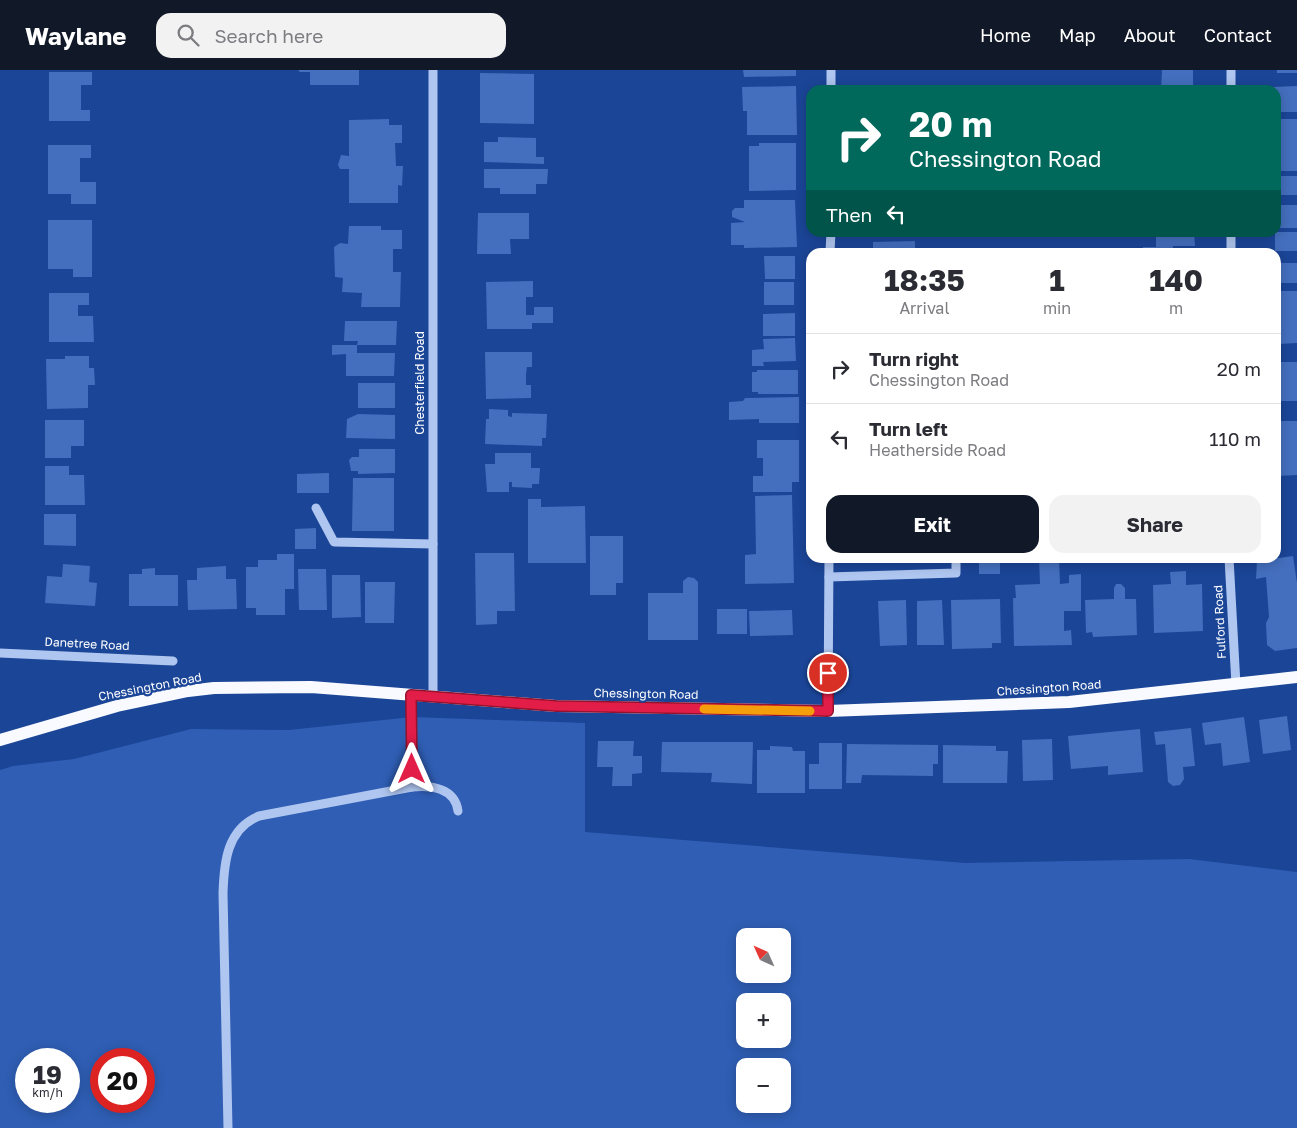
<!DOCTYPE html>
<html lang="en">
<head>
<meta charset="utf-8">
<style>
  body { margin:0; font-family:"Golos Text",sans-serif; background:#f2f2f3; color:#2b2b33; height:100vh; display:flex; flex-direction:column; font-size:19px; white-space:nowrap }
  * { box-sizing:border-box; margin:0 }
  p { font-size:16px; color:#7c7c81 }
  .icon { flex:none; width:28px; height:28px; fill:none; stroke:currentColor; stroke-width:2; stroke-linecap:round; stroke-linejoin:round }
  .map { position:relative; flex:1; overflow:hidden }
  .panel { position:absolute; left:806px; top:178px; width:475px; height:315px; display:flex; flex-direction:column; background:#fff; border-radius:15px; box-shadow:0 2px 12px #0003 }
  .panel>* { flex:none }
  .guide { position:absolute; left:806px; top:15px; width:475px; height:152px; border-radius:15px; box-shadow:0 2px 12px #0003; background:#00695c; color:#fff; overflow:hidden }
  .needle { width:32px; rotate:315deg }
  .fabs { position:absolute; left:736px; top:858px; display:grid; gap:10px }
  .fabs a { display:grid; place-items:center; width:55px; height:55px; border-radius:10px; background:#fff; box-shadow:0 2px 12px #0003; font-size:25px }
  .speed { position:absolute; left:15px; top:978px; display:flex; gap:10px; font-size:25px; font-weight:700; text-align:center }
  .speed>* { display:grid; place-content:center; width:65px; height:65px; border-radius:50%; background:#fff; box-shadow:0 2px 12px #0003; line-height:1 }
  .speed small { font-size:12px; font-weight:400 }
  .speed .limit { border:8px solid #d22; background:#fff; color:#111 }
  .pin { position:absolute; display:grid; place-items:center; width:42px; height:42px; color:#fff; margin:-21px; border:2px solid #fff; border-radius:50%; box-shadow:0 1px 5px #0007 }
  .me { position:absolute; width:55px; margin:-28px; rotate:0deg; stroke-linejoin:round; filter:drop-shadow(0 0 4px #0008) }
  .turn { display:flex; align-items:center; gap:18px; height:105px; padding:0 20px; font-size:22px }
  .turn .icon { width:65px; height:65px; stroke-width:2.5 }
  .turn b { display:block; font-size:35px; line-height:42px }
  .then { display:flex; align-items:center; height:48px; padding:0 20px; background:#0003; gap:10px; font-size:19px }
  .eta { display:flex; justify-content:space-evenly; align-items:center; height:85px; text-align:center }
  .eta b { font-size:30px; font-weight:700; line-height:35px }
  .action { display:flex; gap:10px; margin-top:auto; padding:10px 20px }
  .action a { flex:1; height:58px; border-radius:15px; background:#111827; color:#fff; font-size:20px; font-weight:700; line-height:58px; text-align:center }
  .action a+a { background:#f2f2f3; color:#2b2b33 }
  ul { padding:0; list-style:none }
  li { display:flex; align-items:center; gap:15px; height:70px; padding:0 20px; border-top:1px solid #e1e1e2 }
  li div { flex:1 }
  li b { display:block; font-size:19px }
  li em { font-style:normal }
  header { display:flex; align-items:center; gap:30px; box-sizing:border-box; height:70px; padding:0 25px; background:#111827; color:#fff }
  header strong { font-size:24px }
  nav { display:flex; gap:28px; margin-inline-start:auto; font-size:18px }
  .search { width:350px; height:45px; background:#f2f2f3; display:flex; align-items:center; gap:12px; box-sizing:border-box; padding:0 18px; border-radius:15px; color:#7c7c81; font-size:19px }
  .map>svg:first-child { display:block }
  .green { fill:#2f5eb4; fill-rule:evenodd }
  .building { fill:#446fbe }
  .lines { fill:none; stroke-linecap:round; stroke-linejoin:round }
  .minor { stroke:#afc6f0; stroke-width:9 }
  .major { stroke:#f8faff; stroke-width:12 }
  .route-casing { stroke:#92132f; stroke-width:12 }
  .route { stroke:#e11d48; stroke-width:9 }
  .slow { stroke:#f59e0b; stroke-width:9 }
  .labels { text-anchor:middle; stroke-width:4.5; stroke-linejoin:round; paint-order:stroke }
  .street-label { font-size:12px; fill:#fff; stroke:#1b4597 }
</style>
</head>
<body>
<header>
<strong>Waylane</strong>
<div class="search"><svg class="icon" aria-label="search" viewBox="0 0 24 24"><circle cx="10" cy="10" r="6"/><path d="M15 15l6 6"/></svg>Search here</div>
<nav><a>Home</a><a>Map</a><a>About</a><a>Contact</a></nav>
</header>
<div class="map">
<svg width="1297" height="1058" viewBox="0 0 1297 1058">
  <rect width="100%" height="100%" fill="#1b4597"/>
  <!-- green -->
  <path class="green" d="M 412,647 L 585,653 L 585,762 L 965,793 L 1189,789 L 1297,802 L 1297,1058 L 0,1058 L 0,700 L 13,696 L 74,689 L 191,659 L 289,660 ZM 745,866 L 782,866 L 782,904 L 745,904 ZM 745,931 L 782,931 L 782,969 L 745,969 ZM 26,989 L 69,989 L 69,1031 L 26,1031 ZM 101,989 L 144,989 L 144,1031 L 101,1031 ZM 745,996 L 782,996 L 782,1034 L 745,1034 Z"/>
  <!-- building -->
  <g class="building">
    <path d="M 298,0 L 359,0 L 359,15 L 310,15 L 310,2 L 300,2 Z"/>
    <path d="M 743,0 L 796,0 L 796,6 L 744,7 Z"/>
    <path d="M 1162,0 L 1193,0 L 1193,20 L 1161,20 Z"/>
    <rect x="1277" y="0" width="20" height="3"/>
    <path d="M 49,2 L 92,2 L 92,15 L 81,15 L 81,40 L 90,40 L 90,51 L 49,51 Z"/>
    <path d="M 480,3 L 534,4 L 534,54 L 480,53 Z"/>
    <path d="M 796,16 L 797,65 L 747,65 L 747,41 L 743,41 L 742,17 Z"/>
    <path d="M 1297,16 L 1297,42 L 1276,42 L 1276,20 L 1273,20 L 1273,17 Z"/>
    <path d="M 389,49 L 389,55 L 402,55 L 402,73 L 395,73 L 396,96 L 403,96 L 402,116 L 398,115 L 398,133 L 349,133 L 349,99 L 340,99 L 338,95 L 341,85 L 349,86 L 349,50 Z"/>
    <path d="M 1278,49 L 1297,49 L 1297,101 L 1281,101 Z"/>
    <path d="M 498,67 L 536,68 L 536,87 L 544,87 L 544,94 L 484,92 L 484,72 L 498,72 Z"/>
    <path d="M 759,73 L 796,73 L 796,120 L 749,121 L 749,76 L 759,76 Z"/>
    <path d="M 48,75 L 91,75 L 91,88 L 80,88 L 80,112 L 96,112 L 96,134 L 71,134 L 71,124 L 48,124 Z"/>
    <path d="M 484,99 L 548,99 L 547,114 L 536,114 L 536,124 L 500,124 L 500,118 L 484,118 Z"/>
    <rect x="1276" y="106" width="21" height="19"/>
    <path d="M 744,130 L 795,130 L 797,177 L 744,178 L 744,175 L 731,175 L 731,153 L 745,152 L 732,147 L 732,141 L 735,138 L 744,138 Z"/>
    <rect x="1276" y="135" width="21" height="23"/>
    <path d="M 478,143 L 529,143 L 529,169 L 510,169 L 511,184 L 477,184 Z"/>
    <path d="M 48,150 L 92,150 L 92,207 L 73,207 L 73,199 L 48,199 Z"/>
    <path d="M 349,156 L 381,156 L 381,160 L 402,160 L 402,179 L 393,179 L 393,202 L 401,202 L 400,237 L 361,237 L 362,223 L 342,222 L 343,208 L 335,207 L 334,177 L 340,173 L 348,174 Z"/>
    <path d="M 1156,162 L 1194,162 L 1195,176 L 1173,176 L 1173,182 L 1143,182 L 1143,177 L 1156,177 Z"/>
    <rect x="1275" y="162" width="22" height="19"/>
    <path d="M 915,171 L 915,182 L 873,182 L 873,172 Z"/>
    <path d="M 764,186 L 795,186 L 795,209 L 765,209 Z"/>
    <rect x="1277" y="193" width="20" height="20"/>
    <path d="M 533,211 L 533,227 L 526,227 L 526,245 L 534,245 L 534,237 L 553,237 L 553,253 L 532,253 L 532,259 L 487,259 L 486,212 Z"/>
    <rect x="764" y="212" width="30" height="23"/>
    <path d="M 1278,221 L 1297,221 L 1297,273 L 1279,274 Z"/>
    <path d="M 49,223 L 89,223 L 89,235 L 78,235 L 78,246 L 93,246 L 94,272 L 49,272 Z"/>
    <path d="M 795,243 L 795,266 L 763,266 L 763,244 Z"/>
    <path d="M 345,251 L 397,251 L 396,275 L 357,275 L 358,271 L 344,271 Z"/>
    <path d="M 795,268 L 796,291 L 763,292 L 764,296 L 752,296 L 752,280 L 764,279 L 763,269 Z"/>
    <path d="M 332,275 L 357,275 L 357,283 L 395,283 L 394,306 L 346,306 L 346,284 L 332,285 Z"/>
    <path d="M 485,282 L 532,282 L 532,297 L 527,297 L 526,304 L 526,315 L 531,315 L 531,328 L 486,329 Z"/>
    <path d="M 65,286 L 89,286 L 89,298 L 94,298 L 95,315 L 88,315 L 88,338 L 47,339 L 46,289 L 65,289 Z"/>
    <rect x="1276" y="292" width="21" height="39"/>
    <path d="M 757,300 L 798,300 L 798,324 L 758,324 L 758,322 L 752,322 L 752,302 L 757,302 Z"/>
    <rect x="358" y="313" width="37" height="25"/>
    <path d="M 799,327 L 799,353 L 759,353 L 759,349 L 729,350 L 729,332 L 743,331 L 745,328 Z"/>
    <path d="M 489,339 L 508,340 L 508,346 L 512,347 L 512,343 L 547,344 L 546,368 L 542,368 L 542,376 L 485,374 L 486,349 L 489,349 Z"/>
    <path d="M 358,344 L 395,345 L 395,369 L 346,368 L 347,349 Z"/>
    <path d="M 45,350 L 84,350 L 84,376 L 71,376 L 71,388 L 45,388 Z"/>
    <path d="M 1276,351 L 1297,351 L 1297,405 L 1276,406 Z"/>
    <path d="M 757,370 L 799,370 L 799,412 L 792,412 L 792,422 L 753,422 L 753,406 L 763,406 L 763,388 L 757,388 Z"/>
    <path d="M 359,379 L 395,379 L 395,403 L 358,404 L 358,401 L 351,401 L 349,390 L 352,387 L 359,387 Z"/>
    <path d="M 495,383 L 531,383 L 531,398 L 540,398 L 539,414 L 532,414 L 532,418 L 512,417 L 512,412 L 509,412 L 509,422 L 487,422 L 485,394 L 495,394 Z"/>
    <path d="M 45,396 L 69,396 L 69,405 L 84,405 L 85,435 L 45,435 Z"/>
    <path d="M 329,403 L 329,423 L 297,423 L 297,404 Z"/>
    <path d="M 353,408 L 394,408 L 394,461 L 352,461 Z"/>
    <path d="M 792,425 L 794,513 L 745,514 L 745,485 L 756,484 L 755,426 Z"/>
    <path d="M 528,429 L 541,429 L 541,437 L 585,436 L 586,493 L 528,493 Z"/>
    <path d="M 44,444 L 76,444 L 76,476 L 44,475 Z"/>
    <path d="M 316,458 L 316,479 L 295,479 L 295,459 Z"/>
    <path d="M 590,466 L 623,466 L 623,513 L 616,513 L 616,525 L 590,525 Z"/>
    <path d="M 475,483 L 514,483 L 515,541 L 497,541 L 497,554 L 476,555 Z"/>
    <path d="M 277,484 L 294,484 L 294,519 L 285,519 L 285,545 L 256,545 L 256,538 L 246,538 L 246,497 L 258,497 L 258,490 L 277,490 Z"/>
    <path d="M 1293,486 L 1297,513 L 1297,578 L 1275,581 L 1267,575 L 1266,553 L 1269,547 L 1266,507 L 1256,509 L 1257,491 Z"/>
    <path d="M 878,488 L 924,488 L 924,491 L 879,492 Z"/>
    <rect x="979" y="488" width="21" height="16"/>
    <path d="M 1039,488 L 1059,488 L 1060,514 L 1069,513 L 1069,505 L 1081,504 L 1081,541 L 1064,541 L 1064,561 L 1071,560 L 1072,575 L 1014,576 L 1013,528 L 1016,528 L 1015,515 L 1040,514 Z"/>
    <path d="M 63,494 L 90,496 L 89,512 L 97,513 L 95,536 L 45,533 L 47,506 L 62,507 Z"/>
    <path d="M 226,496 L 226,509 L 236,509 L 237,539 L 188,540 L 187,510 L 197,510 L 197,498 Z"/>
    <path d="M 155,498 L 155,505 L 178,505 L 178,536 L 129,536 L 129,504 L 142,504 L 142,499 Z"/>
    <path d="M 298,499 L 326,499 L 327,540 L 299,540 Z"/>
    <path d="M 1186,501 L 1186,515 L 1202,514 L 1203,561 L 1154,563 L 1153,515 L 1171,514 L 1170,502 Z"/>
    <path d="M 332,505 L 360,505 L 361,547 L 332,548 Z"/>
    <path d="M 688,507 L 694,508 L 698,512 L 698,570 L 648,570 L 648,523 L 683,523 L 683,511 Z"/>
    <path d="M 365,512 L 395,512 L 394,553 L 365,553 Z"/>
    <path d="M 1116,514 L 1121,514 L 1125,518 L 1125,529 L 1136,529 L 1137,565 L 1093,567 L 1092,562 L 1086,563 L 1085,530 L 1114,529 L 1114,518 Z"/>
    <path d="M 1000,529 L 1001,573 L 992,573 L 992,578 L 952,579 L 951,530 Z"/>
    <path d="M 906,530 L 907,575 L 880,576 L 878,531 Z"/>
    <path d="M 942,530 L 944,575 L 917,575 L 917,531 Z"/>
    <rect x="717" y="539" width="30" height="25"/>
    <path d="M 792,540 L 793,565 L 750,566 L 749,541 Z"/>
    <path d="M 1287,646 L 1291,680 L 1263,684 L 1259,650 Z"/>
    <path d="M 1244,647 L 1250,692 L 1223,696 L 1221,673 L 1205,675 L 1202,653 Z"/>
    <path d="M 1191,658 L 1195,696 L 1183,697 L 1184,709 L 1180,715 L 1173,716 L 1168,712 L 1165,674 L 1156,675 L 1154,662 Z"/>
    <path d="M 1140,659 L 1143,702 L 1108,705 L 1108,696 L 1071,699 L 1068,666 Z"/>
    <path d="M 1052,669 L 1053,710 L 1023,711 L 1022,670 Z"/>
    <path d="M 598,671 L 634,671 L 633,686 L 642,686 L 642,703 L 632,704 L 632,716 L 612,716 L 613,697 L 597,697 Z"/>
    <path d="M 662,672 L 753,672 L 752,714 L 711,712 L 712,703 L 661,702 Z"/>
    <path d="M 819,673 L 842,673 L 842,719 L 809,719 L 809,694 L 819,694 Z"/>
    <path d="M 847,674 L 938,675 L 938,694 L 933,694 L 933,706 L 862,705 L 861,713 L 846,713 Z"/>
    <path d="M 943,675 L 996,676 L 996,681 L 1008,681 L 1007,713 L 943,713 Z"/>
    <path d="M 770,676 L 792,677 L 793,681 L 805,681 L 805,723 L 757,723 L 757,680 L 770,680 Z"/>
  </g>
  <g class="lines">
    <!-- minor -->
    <g class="minor">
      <path d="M 1231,0 L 1231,20"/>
      <path d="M 831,20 L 831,0"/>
      <path d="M 830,182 L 831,162"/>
      <path d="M 1231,182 L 1231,162"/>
      <path d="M 316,438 L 334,472 L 433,474"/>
      <path d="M 1229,488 L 1236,615"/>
      <path d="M 829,507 L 956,503 L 956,488"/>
      <path d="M 0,583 L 173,591"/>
      <path d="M 433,627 L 433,0"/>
      <path d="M 828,641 L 829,488"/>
      <path d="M 412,717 C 431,715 455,718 458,741"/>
      <path d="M 228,1058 L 223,823 C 224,792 227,759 259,746 L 412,717 L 411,625"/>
    </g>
    <!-- major -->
    <path class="major" d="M 0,670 L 117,636 L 188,621 L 214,618 L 311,617 L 556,636 L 828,641 L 1069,632 L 1297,607"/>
  </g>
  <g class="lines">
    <defs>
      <path id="route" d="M 412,699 L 411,625 L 556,636 L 828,641 L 828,603"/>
    </defs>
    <!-- route casing -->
    <use href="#route" class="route-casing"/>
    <!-- route -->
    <use href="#route" class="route"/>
    <!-- slow -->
    <path class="slow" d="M 704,639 L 810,641"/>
  </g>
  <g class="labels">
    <!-- street labels -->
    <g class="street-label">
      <text transform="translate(420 313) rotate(-90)" y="4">Chesterfield Road</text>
      <text transform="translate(1220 552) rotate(-93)" y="4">Fulford Road</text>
      <text transform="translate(87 574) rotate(3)" y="4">Danetree Road</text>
      <text transform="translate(150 617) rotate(-11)" y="4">Chessington Road</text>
      <text transform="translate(1049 618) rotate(-4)" y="4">Chessington Road</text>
      <text transform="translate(646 624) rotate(1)" y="4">Chessington Road</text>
    </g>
  </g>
</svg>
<div class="fabs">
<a><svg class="needle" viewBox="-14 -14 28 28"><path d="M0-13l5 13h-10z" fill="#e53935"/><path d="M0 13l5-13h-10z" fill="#7c7c81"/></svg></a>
<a>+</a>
<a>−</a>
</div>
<div class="speed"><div>19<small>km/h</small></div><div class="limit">20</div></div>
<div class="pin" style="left:828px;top:603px;background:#d93025"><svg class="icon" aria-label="arrive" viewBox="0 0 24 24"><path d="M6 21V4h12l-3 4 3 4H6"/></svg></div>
<svg class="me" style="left:412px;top:699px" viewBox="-20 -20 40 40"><path d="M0-17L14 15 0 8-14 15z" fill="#e11d48" stroke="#fff" stroke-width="4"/></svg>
<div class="guide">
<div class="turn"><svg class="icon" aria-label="right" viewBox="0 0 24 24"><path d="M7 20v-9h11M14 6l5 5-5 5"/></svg><div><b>20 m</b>Chessington Road</div></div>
<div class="then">Then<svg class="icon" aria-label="left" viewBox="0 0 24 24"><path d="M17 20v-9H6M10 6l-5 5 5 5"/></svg></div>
</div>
<section class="panel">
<div class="eta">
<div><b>18:35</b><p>Arrival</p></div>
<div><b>1</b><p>min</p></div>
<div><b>140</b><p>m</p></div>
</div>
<ul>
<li><svg class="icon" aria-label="right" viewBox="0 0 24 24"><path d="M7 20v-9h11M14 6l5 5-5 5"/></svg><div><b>Turn right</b><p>Chessington Road</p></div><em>20 m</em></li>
<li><svg class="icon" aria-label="left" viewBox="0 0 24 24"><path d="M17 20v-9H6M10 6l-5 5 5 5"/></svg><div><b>Turn left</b><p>Heatherside Road</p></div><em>110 m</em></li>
</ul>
<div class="action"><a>Exit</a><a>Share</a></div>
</section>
</div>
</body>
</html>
